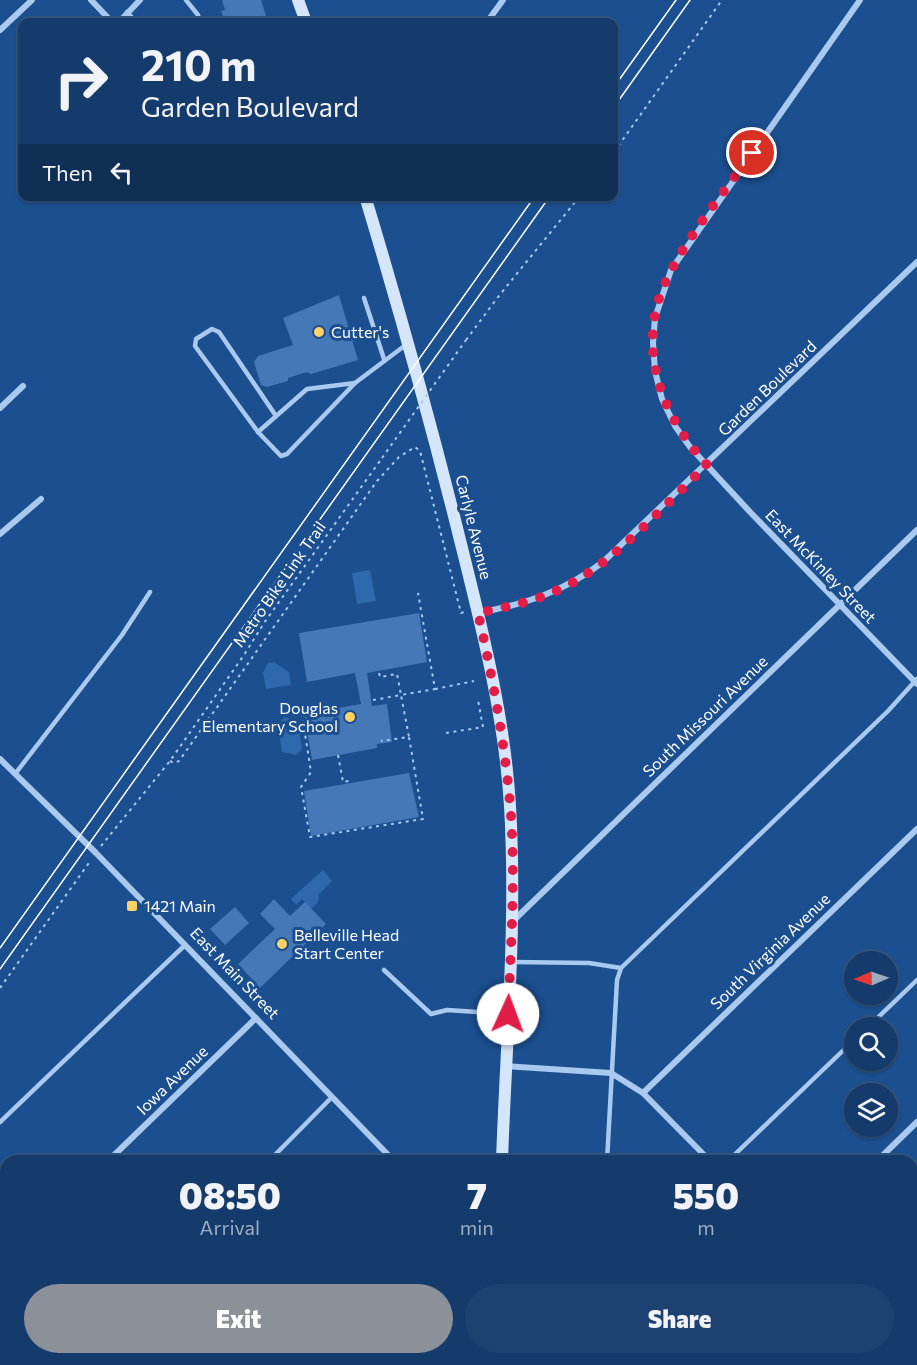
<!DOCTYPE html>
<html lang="en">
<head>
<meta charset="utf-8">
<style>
  body { margin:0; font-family:Commissioner,sans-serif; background:#1d4271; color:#f1f3f6; height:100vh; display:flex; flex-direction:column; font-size:22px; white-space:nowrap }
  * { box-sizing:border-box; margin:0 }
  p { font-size:20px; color:#9dadc1 }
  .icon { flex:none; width:33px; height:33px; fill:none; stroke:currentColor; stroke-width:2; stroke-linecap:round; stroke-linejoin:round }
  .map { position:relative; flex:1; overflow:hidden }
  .drawer { position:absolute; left:0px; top:1155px; width:918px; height:210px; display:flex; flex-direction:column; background:#143b6b; border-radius:18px 18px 0 0; box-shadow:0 2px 4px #0004,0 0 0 2px #33557e }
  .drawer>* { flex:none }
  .hud { position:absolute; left:18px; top:18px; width:600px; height:183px; border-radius:12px; box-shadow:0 2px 4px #0004,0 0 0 2px #33557e; background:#143b6b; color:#f1f3f6; overflow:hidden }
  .needle { width:39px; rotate:268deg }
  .buttons { position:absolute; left:844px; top:951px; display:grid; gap:12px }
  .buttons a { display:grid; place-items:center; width:54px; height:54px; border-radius:50%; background:#143b6b; box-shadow:0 2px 4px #0004,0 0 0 2px #33557e; font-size:30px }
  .pin { position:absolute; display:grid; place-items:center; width:51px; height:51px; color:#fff; margin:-26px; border:3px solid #fff; border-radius:50%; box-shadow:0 2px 6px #0007 }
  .me { position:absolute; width:66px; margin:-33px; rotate:2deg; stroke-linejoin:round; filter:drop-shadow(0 0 4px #0008) }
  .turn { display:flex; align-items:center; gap:21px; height:126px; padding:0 24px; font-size:27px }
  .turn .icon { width:78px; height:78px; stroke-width:2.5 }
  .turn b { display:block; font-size:42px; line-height:51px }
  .then { display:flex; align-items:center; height:57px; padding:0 24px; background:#0003; gap:12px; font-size:22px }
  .eta { display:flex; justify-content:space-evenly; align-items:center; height:102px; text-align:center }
  .eta b { font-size:36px; font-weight:800; line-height:42px }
  .cta { display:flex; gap:12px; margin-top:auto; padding:12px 24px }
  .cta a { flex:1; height:69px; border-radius:36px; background:#8c9099; color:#fff; font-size:24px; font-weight:800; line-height:69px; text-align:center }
  .cta a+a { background:#1d4271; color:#f1f3f6 }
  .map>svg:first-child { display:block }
  .green { fill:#2e69ad }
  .building { fill:#4478b7 }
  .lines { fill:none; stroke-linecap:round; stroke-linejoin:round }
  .path { stroke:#a9c9ee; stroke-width:2; stroke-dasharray:3 4.5; stroke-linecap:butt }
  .service { stroke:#a9c9ee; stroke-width:4.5 }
  .minor { stroke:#a9c9ee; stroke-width:6 }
  .secondary { stroke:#d6e6fa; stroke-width:12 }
  .tram { stroke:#fff; stroke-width:1.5 }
  .path-bridge { stroke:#a9c9ee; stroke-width:2; stroke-dasharray:3 4.5; stroke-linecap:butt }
  .route { stroke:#e11d48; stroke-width:10; stroke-dasharray:0 18 }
  .poi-dot { fill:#ffd166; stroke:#1b4f8f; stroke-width:2 }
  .labels { text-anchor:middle; stroke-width:6; stroke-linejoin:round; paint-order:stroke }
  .poi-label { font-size:16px; fill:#fff; stroke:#1b4f8f; text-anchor:start }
  .street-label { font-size:16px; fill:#fff; stroke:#1b4f8f }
</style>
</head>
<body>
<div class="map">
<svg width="917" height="1365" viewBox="0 0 917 1365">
  <rect width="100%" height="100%" fill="#1b4f8f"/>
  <!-- green -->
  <g class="green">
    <path d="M 370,570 L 376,601 L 357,604 L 352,573 Z"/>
    <path d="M 274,662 L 289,672 L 291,685 L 266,689 L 263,672 L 268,663 Z"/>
    <path d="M 285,717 L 298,721 L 302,749 L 296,755 L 282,752 L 278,724 Z"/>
    <path d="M 323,870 L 332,881 L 319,894 L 318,902 L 311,909 L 302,899 L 296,905 L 291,899 Z"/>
  </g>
  <!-- building -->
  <g class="building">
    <path d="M 222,0 L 261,0 L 268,22 L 225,22 L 221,11 L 225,10 Z"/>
    <path d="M 339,295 L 358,360 L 311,374 L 307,372 L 288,378 L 288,381 L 267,387 L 261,385 L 254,362 L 258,356 L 293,345 L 283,318 Z"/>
    <path d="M 419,613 L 427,662 L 367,673 L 372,706 L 387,704 L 392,742 L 377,744 L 377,748 L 312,760 L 304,714 L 361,704 L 355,673 L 307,682 L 299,633 Z"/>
    <path d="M 409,773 L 419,817 L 311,836 L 304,791 Z"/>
    <path d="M 274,899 L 290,916 L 305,902 L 326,924 L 260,988 L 238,964 L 275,929 L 260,914 Z"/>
    <path d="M 235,907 L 249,923 L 225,945 L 210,929 Z"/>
  </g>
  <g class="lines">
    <!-- path -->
    <g class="path">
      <path d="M 614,152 L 722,0"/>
      <path d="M 466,340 L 498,297 L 580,196"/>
      <path d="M 379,673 L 380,677 L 397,674 L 401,695 L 435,689 L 418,593"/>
      <path d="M 435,689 L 474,681"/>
      <path d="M 373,700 L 401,695 L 409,737"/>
      <path d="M 325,708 L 302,715 L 311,772 L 301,787 L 310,837 L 423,819 L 409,737 L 381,741"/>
      <path d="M 446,733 L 483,727 L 478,700"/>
      <path d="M 338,755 L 343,782 L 349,781"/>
      <path d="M 170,761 L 174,763 L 179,761 L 377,481 L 399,457 L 415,447 L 420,451 L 461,613 L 464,612"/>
      <path d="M 101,846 L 170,761 L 244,655 L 264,623 L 382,458"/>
      <path d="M 0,988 L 91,860"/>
    </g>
    <!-- service -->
    <g class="service">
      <path d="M 186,0 L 198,15 L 200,22"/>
      <path d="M 127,12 L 136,22"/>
      <path d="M 364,298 L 384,359"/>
      <path d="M 276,416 L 219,332 L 212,329 L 196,339 L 195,346 L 258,432 L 281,456 L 287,454 L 355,383 L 407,344"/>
      <path d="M 258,432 L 307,389 L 355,383"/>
      <path d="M 15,774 L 122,635 L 150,592"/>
      <path d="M 513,962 L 589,963 L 621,968"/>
      <path d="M 384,970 L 431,1014 L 447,1010 L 508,1014"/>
      <path d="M 867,1028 L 917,980"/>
      <path d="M 0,1122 L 185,945"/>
      <path d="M 269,1161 L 332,1097"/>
      <path d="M 607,1161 L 617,980 L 621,968 L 888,711 L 917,679"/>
      <path d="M 728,1161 L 855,1039"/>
      <path d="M 912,1279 L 917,1274"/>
      <path d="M 736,1359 L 742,1365"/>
      <path d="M 46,1365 L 52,1359"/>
      <path d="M 351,1365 L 357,1359"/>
    </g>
    <!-- minor -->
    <g class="minor">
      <path d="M 91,0 L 112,22"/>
      <path d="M 860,0 L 671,270 L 655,318 L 653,343 L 655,371 L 662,399 L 675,426 L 690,447 L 751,513 L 917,684"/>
      <path d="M 119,22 L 140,0"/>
      <path d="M 487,22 L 503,0"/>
      <path d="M 0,30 L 32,0"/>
      <path d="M 0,408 L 23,386"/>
      <path d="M 0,534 L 41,499"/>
      <path d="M 478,613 C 526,604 565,591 603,562 L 917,262"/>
      <path d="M 0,759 L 96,853 L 394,1161"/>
      <path d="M 512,922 L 917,530"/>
      <path d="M 505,1066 L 611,1073 L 643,1093 L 710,1161"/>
      <path d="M 643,1093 L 917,829"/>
      <path d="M 108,1161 L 256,1018"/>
      <path d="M 877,1161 L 917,1122"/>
      <path d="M 0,1264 L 6,1259"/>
      <path d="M 0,1286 L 6,1292"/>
      <path d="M 71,1359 L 77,1365"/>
      <path d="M 900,1359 L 905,1365"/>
      <path d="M 197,1365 L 203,1359"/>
      <path d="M 500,1365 L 506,1359"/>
      <path d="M 801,1365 L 807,1359"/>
    </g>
    <!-- secondary -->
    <g class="secondary">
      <path d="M 298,0 L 306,22"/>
      <path d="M 365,196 C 400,312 432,427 461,544 C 482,628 505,719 510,806 C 517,924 506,1043 502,1161"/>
      <path d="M 583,1359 L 589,1365"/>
    </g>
    <!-- tram -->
    <g class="tram">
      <path d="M 614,87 L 676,0"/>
      <path d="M 614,107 L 690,0"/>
      <path d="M 0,948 L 535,196"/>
      <path d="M 0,969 L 550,196"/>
    </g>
    <!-- path-bridge -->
    <path class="path-bridge" d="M 382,458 L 466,340"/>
  </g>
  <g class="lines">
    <!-- route -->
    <path class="route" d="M 508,1014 C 511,944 516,872 510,803 C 504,739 492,675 478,613 C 506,607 533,602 558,590 C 612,566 663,506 707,465 C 657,411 633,338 672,269 C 694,228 725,191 752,153"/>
  </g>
  <!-- markers -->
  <g class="poi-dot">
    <circle cx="319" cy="332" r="6"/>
    <circle cx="350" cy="717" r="6"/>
    <rect x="126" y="900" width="12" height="12" rx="3"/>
    <circle cx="282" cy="944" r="6"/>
  </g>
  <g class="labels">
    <!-- poi labels -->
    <g class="poi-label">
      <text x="331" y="338">Cutter's</text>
      <text x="338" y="714" text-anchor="end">Douglas<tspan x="338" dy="18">Elementary School</tspan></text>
      <text x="144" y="912">1421 Main</text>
      <text x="294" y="941">Belleville Head<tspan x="294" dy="18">Start Center</tspan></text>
    </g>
    <!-- street labels -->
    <g class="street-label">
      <text transform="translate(767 388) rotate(-44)" y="6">Garden Boulevard</text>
      <text transform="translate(474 527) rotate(76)" y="6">Carlyle Avenue</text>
      <text transform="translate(821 566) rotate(46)" y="6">East McKinley Street</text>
      <text transform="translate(279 584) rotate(-55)" y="6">Metro Bike Link Trail</text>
      <text transform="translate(705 716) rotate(-44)" y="6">South Missouri Avenue</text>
      <text transform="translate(770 951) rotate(-44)" y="6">South Virginia Avenue</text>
      <text transform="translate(235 973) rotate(46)" y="6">East Main Street</text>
      <text transform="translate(172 1080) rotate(-44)" y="6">Iowa Avenue</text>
    </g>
  </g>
</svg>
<div class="buttons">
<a><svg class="needle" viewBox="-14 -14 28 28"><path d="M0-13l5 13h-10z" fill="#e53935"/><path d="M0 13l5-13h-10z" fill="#9dadc1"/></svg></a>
<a><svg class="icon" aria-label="search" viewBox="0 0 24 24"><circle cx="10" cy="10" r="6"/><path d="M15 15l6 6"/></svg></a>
<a><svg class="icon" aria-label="layers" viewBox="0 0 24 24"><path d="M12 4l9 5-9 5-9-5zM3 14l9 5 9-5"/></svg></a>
</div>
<div class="pin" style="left:752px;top:153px;background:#d93025"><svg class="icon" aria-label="arrive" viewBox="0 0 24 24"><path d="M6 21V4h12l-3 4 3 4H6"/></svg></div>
<svg class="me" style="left:508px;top:1014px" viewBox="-20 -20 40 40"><circle r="19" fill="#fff"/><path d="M0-13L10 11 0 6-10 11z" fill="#e11d48"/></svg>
<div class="hud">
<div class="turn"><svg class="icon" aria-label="right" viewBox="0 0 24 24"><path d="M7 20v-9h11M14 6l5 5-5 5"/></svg><div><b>210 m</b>Garden Boulevard</div></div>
<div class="then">Then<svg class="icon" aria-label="left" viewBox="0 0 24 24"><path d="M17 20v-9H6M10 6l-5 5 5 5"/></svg></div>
</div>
<section class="drawer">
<div class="eta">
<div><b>08:50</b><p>Arrival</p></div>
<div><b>7</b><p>min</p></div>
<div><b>550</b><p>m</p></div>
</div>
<div class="cta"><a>Exit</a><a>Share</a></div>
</section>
</div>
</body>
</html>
